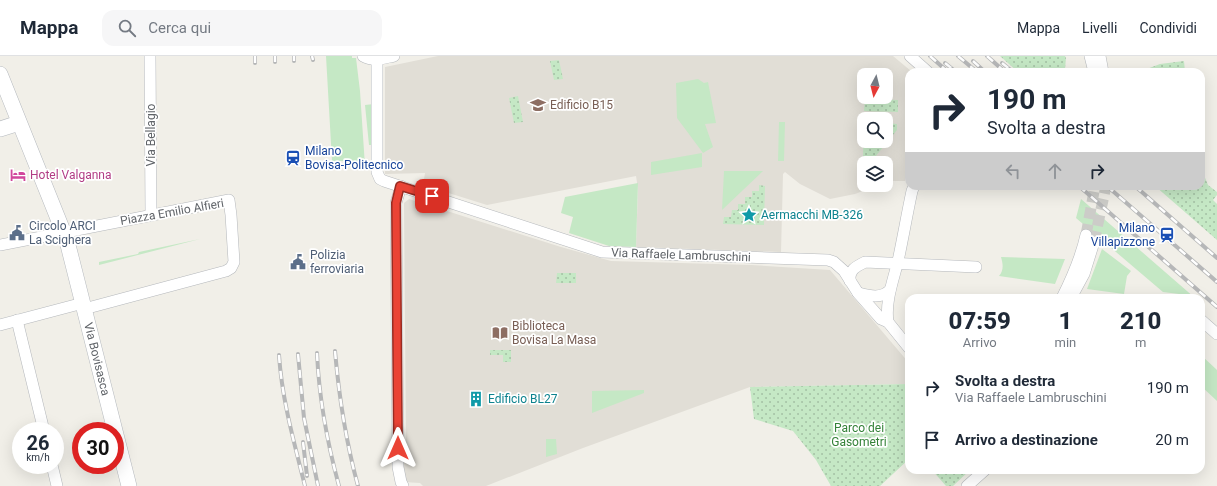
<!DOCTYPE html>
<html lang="it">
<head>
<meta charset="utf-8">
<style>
  body { margin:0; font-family:Roboto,sans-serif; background:#f6f6f7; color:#1f2937; height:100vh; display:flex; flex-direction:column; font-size:15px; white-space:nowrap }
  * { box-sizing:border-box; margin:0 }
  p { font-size:13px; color:#747a83 }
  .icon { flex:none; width:22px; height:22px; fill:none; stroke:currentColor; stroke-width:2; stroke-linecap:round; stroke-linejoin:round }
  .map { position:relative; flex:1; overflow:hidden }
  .sheet { position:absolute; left:905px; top:238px; width:300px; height:180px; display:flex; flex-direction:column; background:#fff; border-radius:12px; box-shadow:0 4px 16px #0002 }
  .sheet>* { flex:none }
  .top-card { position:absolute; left:905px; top:12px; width:300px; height:122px; border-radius:12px; box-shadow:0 4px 16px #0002; background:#fff; color:#1f2937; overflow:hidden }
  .needle { width:26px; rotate:187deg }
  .tools { position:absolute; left:857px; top:12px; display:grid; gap:8px }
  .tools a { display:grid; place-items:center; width:36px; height:36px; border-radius:8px; background:#fff; box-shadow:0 4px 16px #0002; font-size:20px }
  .speed { position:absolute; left:12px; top:366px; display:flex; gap:8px; font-size:20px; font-weight:700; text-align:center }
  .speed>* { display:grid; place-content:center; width:52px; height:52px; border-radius:50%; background:#fff; box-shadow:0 4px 16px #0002; line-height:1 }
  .speed small { font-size:10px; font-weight:400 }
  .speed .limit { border:6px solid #d22; background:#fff; color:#111 }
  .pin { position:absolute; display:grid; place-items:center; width:34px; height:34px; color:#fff; margin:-17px; border-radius:8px; box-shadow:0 2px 6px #0006 }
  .me { position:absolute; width:44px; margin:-22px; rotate:0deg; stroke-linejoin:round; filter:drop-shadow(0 0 3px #0008) }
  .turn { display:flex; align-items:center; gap:14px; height:84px; padding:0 16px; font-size:18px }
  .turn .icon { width:52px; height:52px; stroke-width:2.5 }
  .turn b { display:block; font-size:28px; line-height:34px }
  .lanes { display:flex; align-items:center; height:38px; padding:0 16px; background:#0003; justify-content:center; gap:20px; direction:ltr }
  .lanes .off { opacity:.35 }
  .eta { display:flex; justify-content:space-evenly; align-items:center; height:68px; text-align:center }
  .eta b { font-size:24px; font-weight:800; line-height:28px }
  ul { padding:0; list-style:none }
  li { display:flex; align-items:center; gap:12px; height:52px; padding:0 16px }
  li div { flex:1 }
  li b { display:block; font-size:15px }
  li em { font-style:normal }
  header { display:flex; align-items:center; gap:24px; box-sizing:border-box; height:56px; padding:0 20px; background:#fff; border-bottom:1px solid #e0e1e3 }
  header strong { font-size:19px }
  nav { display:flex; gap:22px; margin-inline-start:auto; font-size:14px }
  .search { width:280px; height:36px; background:#f6f6f7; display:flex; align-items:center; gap:10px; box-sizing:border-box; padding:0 14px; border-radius:12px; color:#747a83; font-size:15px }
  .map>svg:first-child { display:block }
  .education { fill:#e1ded6; fill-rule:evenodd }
  .grass { fill:#c5e8c5 }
  .park { fill:url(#park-dots) }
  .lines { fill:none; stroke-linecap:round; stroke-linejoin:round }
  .street-tunnel { stroke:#ccccc8; stroke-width:11; stroke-dasharray:11 5.5; stroke-linecap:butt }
  .street-casing { stroke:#b5b8bc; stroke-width:12 }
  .secondary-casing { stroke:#b6babf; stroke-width:16 }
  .street { stroke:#fff; stroke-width:11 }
  .secondary { stroke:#fff; stroke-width:15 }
  .rail-casing { stroke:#b6b7b8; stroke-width:4 }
  .rail { stroke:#fff; stroke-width:2.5; stroke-dasharray:8; stroke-linecap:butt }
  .route-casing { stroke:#982c22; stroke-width:10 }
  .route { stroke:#ea4335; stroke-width:7 }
  .labels { text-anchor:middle; stroke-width:3.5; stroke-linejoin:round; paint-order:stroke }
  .education-label { font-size:12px; fill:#785e54; stroke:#fff; text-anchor:start }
  .street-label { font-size:12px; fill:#5f6368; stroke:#fff }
  .transit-label { font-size:12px; fill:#164399; stroke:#fff; text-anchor:start }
  .hotel-label { font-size:12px; fill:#b23c85; stroke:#fff; text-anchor:start }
  .culture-label { font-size:12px; fill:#0d838f; stroke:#fff; text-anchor:start }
  .service-label { font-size:12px; fill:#4e5e75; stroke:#fff; text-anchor:start }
  .park-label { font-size:12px; fill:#348238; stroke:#fff }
</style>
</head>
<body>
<header>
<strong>Mappa</strong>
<div class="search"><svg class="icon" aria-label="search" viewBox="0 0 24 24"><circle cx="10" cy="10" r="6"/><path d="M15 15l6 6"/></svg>Cerca qui</div>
<nav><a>Mappa</a><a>Livelli</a><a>Condividi</a></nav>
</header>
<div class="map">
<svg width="1217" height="430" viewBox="0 0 1217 430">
  <defs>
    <pattern id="park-dots" width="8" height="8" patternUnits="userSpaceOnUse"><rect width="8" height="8" fill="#c5e8c5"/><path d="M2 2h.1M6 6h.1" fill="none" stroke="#a3c0a4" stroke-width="1.8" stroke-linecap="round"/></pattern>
  </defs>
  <rect width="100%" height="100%" fill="#f1efe8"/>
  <!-- education -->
  <g class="education">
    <path d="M 438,0 L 893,0 L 911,15 L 909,16 L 909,113 L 905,110 L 905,125 L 886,125 L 886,107 L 864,107 L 864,129 L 878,129 L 855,138 L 830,143 L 800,128 L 785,116 L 783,118 L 781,196 L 636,191 L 638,133 L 636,120 L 487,149 L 423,129 L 425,117 L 385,118 L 385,11 ZM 864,19 L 886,19 L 886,41 L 864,41 ZM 864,63 L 886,63 L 886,85 L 864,85 Z"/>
    <path d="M 409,143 L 561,191 L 611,205 L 751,209 L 830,214 L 909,307 L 909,328 L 750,331 L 583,392 L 486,430 L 423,430 L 420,427 L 404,426 L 404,389 L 406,386 L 404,147 Z"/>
  </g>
  <!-- grass -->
  <g class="grass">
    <path d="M 326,0 L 352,0 L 352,2 L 356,2 L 360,35 L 365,110 L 346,111 L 345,105 L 332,105 Z"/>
    <path d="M 698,23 L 704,27 L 708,26 L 716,67 L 705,68 L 713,91 L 703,97 L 677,62 L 676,27 Z"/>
    <path d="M 374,48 L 373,89 L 369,89 L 365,49 Z"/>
    <path d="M 779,66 L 785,66 L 784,105 L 778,105 Z"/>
    <path d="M 702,97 L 702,111 L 651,119 L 651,106 Z"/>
    <path d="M 724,115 L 763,115 L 722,154 Z"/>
    <path d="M 638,127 L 636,191 L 609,190 L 569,177 L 573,161 L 561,157 L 565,141 Z"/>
    <path d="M 1081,143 L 1195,242 L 1179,238 L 1163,236 L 1076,162 Z"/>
    <path d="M 200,183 L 99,209 L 99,206 L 138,198 L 139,196 Z"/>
    <path d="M 1102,193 L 1131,215 L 1127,220 L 1124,238 L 1087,233 Z"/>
    <path d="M 1001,201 L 1065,203 L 1055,228 L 999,220 C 1004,214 1003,208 1001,201 Z"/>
    <path d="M 1201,299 L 1217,314 L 1217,345 L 1201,330 Z"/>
    <path d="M 644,334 L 644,337 L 592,357 L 592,335 Z"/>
    <path d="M 546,383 L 556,383 L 557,398 L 546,401 Z"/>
  </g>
  <!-- park -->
  <g class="park">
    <path d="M 1000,0 L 1065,0 L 1066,2 L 1065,13 L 1068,16 L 1018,16 Z"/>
    <path d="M 559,4 L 563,23 L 554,24 L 550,5 Z"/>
    <path d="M 1184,5 L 1185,16 L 1139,16 L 1160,8 Z"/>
    <path d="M 518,40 L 523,66 L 514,67 L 509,42 Z"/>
    <path d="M 865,43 L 898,44 L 898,56 L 864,55 Z"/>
    <path d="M 864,66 L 864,85 L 886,85 L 886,67 L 897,68 L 897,74 L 875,101 L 863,100 Z"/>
    <path d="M 1201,112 L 1208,129 L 1217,136 L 1217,139 L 1213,144 L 1217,148 L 1217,184 L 1155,130 L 1201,130 Z"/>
    <path d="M 759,129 L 765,130 L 764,169 L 723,168 L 724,161 L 731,161 L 732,154 L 738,154 L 738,148 L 745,148 L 745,141 L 752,141 L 752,135 L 759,135 Z"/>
    <path d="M 557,217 L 576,217 L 576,227 L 556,227 Z"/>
    <path d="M 490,294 L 511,294 L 511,306 L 503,306 L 503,299 L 490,299 Z"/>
    <path d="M 909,328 L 909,403 L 880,430 L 831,430 L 816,404 L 793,375 L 754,363 L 750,331 Z"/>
    <path d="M 932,414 L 970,414 L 953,430 L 946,430 Z"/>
  </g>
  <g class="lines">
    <!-- street-tunnel -->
    <g class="street-tunnel">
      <path d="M 1086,179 L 1095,130"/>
      <path d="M 1094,186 L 1106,130"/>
    </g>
    <defs>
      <g id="street">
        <path d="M 150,0 L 151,158"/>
        <path d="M 363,0 C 373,6 384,2 394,0"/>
        <path d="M 910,0 L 928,16"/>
        <path d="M 1090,0 L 1094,16"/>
        <path d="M 1100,0 L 1103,16"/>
        <path d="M 377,4 L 377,116 L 380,123 L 384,125 L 602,196 L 828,204 L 834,206 L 844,215 L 858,237 L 881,263 L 888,266 L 909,292"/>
        <path d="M 401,130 L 396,147 L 398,411 L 401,426 L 403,430"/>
        <path d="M 0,189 L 229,144 L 231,159 L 234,206 L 231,212 L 226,215 L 84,253"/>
        <path d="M 850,225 C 849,214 855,211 865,206 L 976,211"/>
        <path d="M 858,237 C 870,240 881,243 890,234"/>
        <path d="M 1062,242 C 1072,222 1081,202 1086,179"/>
        <path d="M 1071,242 L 1084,218 L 1094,186"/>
        <path d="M 17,264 L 44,375"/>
        <path d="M 1201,264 L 1217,278"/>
        <path d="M 888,266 C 885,246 893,225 898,205 C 903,182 907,158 912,135 L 914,130"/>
        <path d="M 0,269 L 83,247"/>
        <path d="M 52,409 L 57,430"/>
        <path d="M 967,430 L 985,414"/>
      </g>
      <g id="secondary">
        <path d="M 0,18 L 67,185 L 129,430"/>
        <path d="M 0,73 L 19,67"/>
      </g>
    </defs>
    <!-- street casing -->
    <use href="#street" class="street-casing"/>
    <!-- secondary casing -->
    <use href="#secondary" class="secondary-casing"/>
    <!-- street -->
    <use href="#street" class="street"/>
    <!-- secondary -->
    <use href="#secondary" class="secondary"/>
    <defs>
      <g id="rail">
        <path d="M 255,0 L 255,7"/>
        <path d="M 275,0 L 275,6"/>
        <path d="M 294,0 L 294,5"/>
        <path d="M 312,0 L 313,4"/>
        <path d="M 930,0 L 948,16"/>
        <path d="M 958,0 L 977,16"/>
        <path d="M 987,0 L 1005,16"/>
        <path d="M 973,5 L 985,16"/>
        <path d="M 945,7 L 956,16"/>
        <path d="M 1002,7 L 1013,16"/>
        <path d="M 1079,130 L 1217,251"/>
        <path d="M 1107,130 L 1217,226"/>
        <path d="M 1135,130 L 1217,202"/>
        <path d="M 335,295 C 339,341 346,386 358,430"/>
        <path d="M 317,297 C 319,342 327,386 339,430"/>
        <path d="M 298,298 L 304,362 L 318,430"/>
        <path d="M 279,299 C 282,344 294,386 305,430"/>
        <path d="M 303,386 L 307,420"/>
      </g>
    </defs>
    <!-- rail casing -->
    <use href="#rail" class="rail-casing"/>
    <!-- rail -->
    <use href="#rail" class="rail"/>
  </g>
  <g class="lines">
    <defs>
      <path id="route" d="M 398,392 L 396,147 L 400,130 L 432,140"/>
    </defs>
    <!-- route casing -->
    <use href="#route" class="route-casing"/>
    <!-- route -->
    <use href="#route" class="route"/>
  </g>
  <!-- icons -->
  <defs>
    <symbol id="university-bare" viewBox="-9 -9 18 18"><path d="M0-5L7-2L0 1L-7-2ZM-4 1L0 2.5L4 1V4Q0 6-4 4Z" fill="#8d6e63" stroke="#fff" stroke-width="2.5" paint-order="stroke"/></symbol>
    <symbol id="station-bare" viewBox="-9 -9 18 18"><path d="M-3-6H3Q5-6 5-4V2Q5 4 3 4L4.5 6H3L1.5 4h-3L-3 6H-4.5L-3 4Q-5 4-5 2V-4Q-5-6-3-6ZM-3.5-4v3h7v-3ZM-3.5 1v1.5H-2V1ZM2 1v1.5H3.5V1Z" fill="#1a4fb4" stroke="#fff" stroke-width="2.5" paint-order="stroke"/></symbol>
    <symbol id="hotel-bare" viewBox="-9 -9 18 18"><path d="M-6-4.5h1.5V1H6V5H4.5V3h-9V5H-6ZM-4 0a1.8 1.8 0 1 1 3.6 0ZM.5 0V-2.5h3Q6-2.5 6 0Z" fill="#d1479c" stroke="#fff" stroke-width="2.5" paint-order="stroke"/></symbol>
    <symbol id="sight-bare" viewBox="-9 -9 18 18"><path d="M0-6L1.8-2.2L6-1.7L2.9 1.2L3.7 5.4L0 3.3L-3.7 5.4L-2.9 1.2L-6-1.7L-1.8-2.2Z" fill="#0f9aa8" stroke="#fff" stroke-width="2.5" paint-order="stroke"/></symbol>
    <symbol id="civic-bare" viewBox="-9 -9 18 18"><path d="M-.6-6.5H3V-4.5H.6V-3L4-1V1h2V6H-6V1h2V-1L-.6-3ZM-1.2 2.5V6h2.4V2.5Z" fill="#5c6f8a" stroke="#fff" stroke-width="2.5" paint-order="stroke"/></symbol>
    <symbol id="library-bare" viewBox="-9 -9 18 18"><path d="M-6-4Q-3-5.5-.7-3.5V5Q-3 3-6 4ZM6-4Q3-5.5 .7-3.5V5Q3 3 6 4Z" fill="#8d6e63" stroke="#fff" stroke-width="2.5" paint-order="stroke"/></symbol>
    <symbol id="building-bare" viewBox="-9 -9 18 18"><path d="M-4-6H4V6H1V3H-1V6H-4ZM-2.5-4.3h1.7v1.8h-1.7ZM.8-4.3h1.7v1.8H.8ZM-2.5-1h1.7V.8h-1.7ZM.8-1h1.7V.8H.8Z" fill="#0f9aa8" stroke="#fff" stroke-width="2.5" paint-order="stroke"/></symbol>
  </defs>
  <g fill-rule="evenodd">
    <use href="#university-bare" x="527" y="38" width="22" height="22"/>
    <use href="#station-bare" x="282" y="91" width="22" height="22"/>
    <use href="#hotel-bare" x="7" y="108" width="22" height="22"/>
    <use href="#sight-bare" x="738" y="148" width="22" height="22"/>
    <use href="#civic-bare" x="6" y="166" width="22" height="22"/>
    <use href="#station-bare" x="1156" y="168" width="22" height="22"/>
    <use href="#civic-bare" x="287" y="195" width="22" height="22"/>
    <use href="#library-bare" x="489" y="266" width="22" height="22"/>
    <use href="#building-bare" x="465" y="332" width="22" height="22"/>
  </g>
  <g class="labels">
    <!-- education labels -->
    <g class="education-label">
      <text x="550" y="53">Edificio B15</text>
      <text x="512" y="274">Biblioteca<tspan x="512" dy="14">Bovisa La Masa</tspan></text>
    </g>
    <!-- street labels -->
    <g class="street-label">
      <text transform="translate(151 79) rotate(-90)" y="4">Via Bellagio</text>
      <text transform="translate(172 156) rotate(-10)" y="4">Piazza Emilio Alfieri</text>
      <text transform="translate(681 199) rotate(2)" y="4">Via Raffaele Lambruschini</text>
      <text transform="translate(97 303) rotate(76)" y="4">Via Bovisasca</text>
    </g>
    <!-- transit labels -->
    <g class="transit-label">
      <text x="305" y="99">Milano<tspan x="305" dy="14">Bovisa-Politecnico</tspan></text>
      <text x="1155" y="176" text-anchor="end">Milano<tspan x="1155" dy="14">Villapizzone</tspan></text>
    </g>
    <!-- hotel labels -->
    <g class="hotel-label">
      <text x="30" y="123">Hotel Valganna</text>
    </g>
    <!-- culture labels -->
    <g class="culture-label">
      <text x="761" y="163">Aermacchi MB-326</text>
      <text x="488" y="347">Edificio BL27</text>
    </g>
    <!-- service labels -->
    <g class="service-label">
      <text x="29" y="174">Circolo ARCI<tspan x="29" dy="14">La Scighera</tspan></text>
      <text x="310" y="203">Polizia<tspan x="310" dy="14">ferroviaria</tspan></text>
    </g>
    <!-- park labels -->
    <g class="park-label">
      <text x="859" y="376">Parco dei<tspan x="859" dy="14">Gasometri</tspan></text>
    </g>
  </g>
</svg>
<div class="tools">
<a><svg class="needle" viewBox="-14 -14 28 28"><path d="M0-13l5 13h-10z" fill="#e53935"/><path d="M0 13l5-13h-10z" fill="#747a83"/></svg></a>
<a><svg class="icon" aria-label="search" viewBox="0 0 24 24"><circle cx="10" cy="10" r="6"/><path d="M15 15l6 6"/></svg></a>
<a><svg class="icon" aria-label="layers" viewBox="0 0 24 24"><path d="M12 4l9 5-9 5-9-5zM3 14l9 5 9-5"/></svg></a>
</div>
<div class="speed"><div>26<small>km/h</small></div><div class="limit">30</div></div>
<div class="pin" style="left:432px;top:140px;background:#d93025"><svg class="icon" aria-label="arrive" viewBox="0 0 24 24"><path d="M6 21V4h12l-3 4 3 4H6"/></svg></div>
<svg class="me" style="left:398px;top:392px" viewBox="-20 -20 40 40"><path d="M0-17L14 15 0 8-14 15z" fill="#ea4335" stroke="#fff" stroke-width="4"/></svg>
<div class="top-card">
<div class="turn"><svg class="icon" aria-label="right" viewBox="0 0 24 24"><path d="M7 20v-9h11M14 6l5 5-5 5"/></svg><div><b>190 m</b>Svolta a destra</div></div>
<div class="lanes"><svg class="icon off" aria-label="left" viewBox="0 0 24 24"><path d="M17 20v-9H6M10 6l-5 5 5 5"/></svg><svg class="icon off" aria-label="ahead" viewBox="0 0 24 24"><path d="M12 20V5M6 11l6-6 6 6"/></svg><svg class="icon" aria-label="right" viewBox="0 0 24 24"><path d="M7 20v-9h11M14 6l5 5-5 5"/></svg></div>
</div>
<section class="sheet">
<div class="eta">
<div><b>07:59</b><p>Arrivo</p></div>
<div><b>1</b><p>min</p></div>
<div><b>210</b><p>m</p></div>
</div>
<ul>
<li><svg class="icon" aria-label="right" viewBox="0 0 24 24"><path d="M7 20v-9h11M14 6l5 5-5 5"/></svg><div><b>Svolta a destra</b><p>Via Raffaele Lambruschini</p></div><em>190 m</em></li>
<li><svg class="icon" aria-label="arrive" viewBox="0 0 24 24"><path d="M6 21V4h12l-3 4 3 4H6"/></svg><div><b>Arrivo a destinazione</b></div><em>20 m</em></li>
</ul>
</section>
</div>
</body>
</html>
